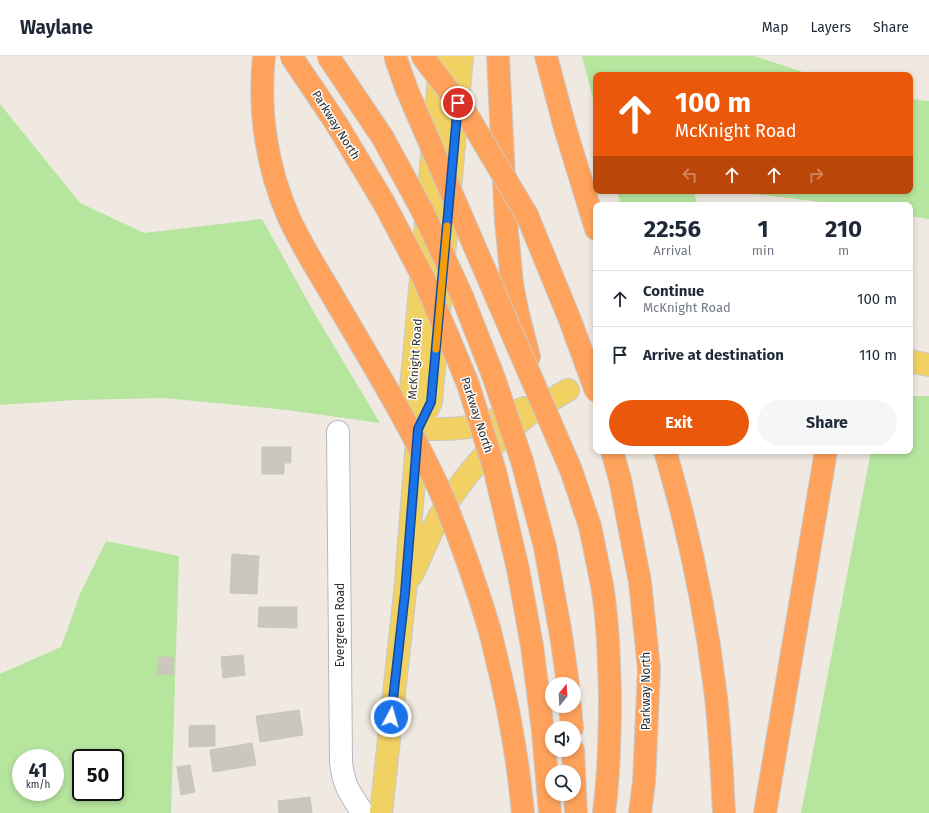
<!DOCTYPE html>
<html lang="en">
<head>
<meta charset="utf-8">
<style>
  body { margin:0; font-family:"Fira Sans",sans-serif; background:#f6f6f7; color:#1f2937; height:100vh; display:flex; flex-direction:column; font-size:15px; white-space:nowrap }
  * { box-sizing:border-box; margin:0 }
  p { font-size:13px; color:#747a83 }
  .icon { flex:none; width:22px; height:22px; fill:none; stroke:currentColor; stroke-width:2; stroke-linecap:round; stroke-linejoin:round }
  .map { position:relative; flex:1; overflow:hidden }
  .drawer { position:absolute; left:593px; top:146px; width:320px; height:252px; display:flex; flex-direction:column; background:#fff; border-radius:8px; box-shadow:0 2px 6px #0003 }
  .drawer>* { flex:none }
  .guide { position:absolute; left:593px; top:16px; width:320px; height:122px; border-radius:8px; box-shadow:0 2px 6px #0003; background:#ea580c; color:#fff; overflow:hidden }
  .needle { width:26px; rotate:18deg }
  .tools { position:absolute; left:545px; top:621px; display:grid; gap:8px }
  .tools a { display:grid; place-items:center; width:36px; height:36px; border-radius:50%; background:#fff; box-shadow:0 2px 6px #0003; font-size:20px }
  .speed { position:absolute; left:12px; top:693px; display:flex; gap:8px; font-size:20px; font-weight:700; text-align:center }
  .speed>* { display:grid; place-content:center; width:52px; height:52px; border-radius:50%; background:#fff; box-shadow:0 2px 6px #0003; line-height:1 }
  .speed small { font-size:10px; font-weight:400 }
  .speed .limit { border:2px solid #111; border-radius:6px; background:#fff; color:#111 }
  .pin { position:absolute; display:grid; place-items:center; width:34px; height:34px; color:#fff; margin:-17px; border:2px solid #fff; border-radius:50%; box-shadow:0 1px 4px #0007 }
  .me { position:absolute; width:44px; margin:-22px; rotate:6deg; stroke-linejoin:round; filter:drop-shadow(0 0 3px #0008) }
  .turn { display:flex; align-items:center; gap:14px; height:84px; padding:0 16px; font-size:18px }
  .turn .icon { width:52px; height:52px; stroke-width:2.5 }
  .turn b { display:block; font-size:28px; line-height:34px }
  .lanes { display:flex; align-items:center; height:38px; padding:0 16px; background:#0003; justify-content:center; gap:20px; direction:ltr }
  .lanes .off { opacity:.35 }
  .eta { display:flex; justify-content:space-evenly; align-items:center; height:68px; text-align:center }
  .eta b { font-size:24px; font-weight:700; line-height:28px }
  .primary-button { display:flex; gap:8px; margin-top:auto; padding:8px 16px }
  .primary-button a { flex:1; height:46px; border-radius:24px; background:#ea580c; color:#fff; font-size:16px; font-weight:700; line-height:46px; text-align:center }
  .primary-button a+a { background:#f6f6f7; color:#1f2937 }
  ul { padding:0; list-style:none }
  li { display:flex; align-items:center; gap:12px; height:56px; padding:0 16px; border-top:1px solid #e0e1e3 }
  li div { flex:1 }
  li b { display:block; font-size:15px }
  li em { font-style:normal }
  header { display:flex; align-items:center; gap:24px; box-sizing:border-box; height:56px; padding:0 20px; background:#fff; border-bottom:1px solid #e0e1e3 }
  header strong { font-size:19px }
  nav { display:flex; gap:22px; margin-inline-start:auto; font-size:14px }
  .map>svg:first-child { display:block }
  .green { fill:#b6e59e; fill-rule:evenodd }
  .building { fill:#cbc7bf; stroke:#cbc5ba }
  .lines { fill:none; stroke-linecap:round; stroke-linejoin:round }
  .minor-casing { stroke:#b4b7c1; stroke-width:24 }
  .major-casing { stroke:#c9c9c9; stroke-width:24 }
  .highway-casing { stroke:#c9c9c9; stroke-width:24 }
  .minor { stroke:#fff; stroke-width:22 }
  .major { stroke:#f2d163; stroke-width:22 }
  .highway { stroke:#ffa35c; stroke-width:22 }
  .highway-bridge-casing { stroke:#c9c9c9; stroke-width:24; stroke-linecap:butt }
  .highway-bridge { stroke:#ffa35c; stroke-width:22 }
  .route-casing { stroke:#114b97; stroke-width:10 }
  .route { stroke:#1a73e8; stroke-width:7 }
  .slow { stroke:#f59e0b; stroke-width:7 }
  .labels { text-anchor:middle; stroke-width:3; stroke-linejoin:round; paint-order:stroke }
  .street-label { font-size:12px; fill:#2e2e2e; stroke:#fff }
</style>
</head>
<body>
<header>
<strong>Waylane</strong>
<nav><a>Map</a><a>Layers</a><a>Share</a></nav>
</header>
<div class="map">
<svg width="929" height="757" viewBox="0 0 929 757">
  <rect width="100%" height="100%" fill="#efe9e1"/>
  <!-- green -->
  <g class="green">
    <path d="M 582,0 L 754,0 L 812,19 L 596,19 L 596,54 Z"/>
    <path d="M 910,43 L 929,45 L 929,163 L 910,160 L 910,149 L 843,149 L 822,146 L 728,135 L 910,135 Z"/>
    <path d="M 0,48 L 80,147 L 144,177 L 262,163 L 316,260 L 380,367 L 287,354 L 165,342 L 76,344 L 0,349 Z"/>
    <path d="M 617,135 L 693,135 L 698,149 L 621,149 Z"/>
    <path d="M 910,340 L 929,340 L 929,757 L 801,757 L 871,395 L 910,395 Z"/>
    <path d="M 106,485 L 179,500 L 171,757 L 0,757 L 0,618 L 61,591 L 80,538 ZM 21,702 L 55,702 L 55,736 L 21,736 ZM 81,702 L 115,702 L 115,736 L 81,736 Z"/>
  </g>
  <!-- building -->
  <g class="building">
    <path d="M 262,391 L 291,391 L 291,407 L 284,407 L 284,418 L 262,418 Z"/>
    <path d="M 232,498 L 259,500 L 257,538 L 230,537 Z"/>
    <path d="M 259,551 L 297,551 L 297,572 L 258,571 Z"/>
    <path d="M 243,599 L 245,619 L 223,622 L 221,601 Z"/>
    <path d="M 159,601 L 174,602 L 173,619 L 157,618 Z"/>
    <path d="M 299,654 L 303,679 L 260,686 L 256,660 Z"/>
    <path d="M 215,669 L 215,690 L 189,691 L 189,670 Z"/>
    <path d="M 252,687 L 256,709 L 213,716 L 210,694 Z"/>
    <path d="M 190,709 L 195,736 L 181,739 L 177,711 Z"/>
    <path d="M 310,741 L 312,757 L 279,757 L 278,745 Z"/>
  </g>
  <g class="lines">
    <defs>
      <path id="minor" d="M 338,376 L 341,705 C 343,729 350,738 363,757"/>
      <g id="major">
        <path d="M 910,305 L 929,309"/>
        <path d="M 418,373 L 431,346 L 462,0"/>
        <path d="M 418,373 C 434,373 452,374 468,371 C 487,368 505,360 524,352"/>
        <path d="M 412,519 C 421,500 429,480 439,461 C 460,424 493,386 527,360 C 540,351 554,342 568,334"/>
        <path d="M 381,757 L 405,537 L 418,373 L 410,344 L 441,0"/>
      </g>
      <g id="highway">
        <path d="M 264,0 C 258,55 267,112 289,162 C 300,186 314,209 328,232"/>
        <path d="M 498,0 L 506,166 L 509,196 L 512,228 L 518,258 L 529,301"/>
        <path d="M 546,0 L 565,72 L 596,173"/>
        <path d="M 612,395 L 620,423 L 640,526 L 649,613 L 644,726 L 640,757"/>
        <path d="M 665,395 C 688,472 705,552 715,633 C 720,674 722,715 724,757"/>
        <path d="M 590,470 C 594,490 598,509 602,529 C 608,565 609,602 610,639 C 610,678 609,718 604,757"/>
        <path d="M 545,491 L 561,579 L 568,628"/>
        <path d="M 518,513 L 532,590 L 543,675 L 550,757"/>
        <path d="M 490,575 C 497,605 505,635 510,665 C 516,696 520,726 523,757"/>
        <path d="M 570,650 L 572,672"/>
        <path d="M 573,694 L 576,757"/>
        <path d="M 765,757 L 826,395"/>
      </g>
    </defs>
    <!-- minor casing -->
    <use href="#minor" class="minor-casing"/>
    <!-- major casing -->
    <use href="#major" class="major-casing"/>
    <!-- highway casing -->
    <use href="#highway" class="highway-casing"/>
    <!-- minor -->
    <use href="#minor" class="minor"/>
    <!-- major -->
    <use href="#major" class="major"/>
    <!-- highway -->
    <use href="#highway" class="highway"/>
    <defs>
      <g id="highway-bridge">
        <path d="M 291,0 L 336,67 L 384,147 L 424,223 L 468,328 L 495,415 L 518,513"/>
        <path d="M 328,0 L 383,82 L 423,156 L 462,240 L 494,322 L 522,405 L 545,491"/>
        <path d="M 395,0 L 407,34 L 571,414 L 590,470"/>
        <path d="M 422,0 L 466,57 L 527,159 L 570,264 L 596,335"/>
        <path d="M 328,232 C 367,299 409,366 441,437 C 460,482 476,528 490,575"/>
      </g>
    </defs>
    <!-- highway-bridge casing -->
    <use href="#highway-bridge" class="highway-bridge-casing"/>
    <!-- highway-bridge -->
    <use href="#highway-bridge" class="highway-bridge"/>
  </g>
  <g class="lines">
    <defs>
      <path id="route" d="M 391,661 L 405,537 L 418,373 L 431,346 L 458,47"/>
    </defs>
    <!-- route casing -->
    <use href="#route" class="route-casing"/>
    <!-- route -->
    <use href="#route" class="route"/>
    <!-- slow -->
    <path class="slow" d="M 436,293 L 447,170"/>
  </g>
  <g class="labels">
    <!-- street labels -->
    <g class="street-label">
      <text transform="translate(336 69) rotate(58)" y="4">Parkway North</text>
      <text transform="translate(415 303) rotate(-86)" y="4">McKnight Road</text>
      <text transform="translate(477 359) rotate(72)" y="4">Parkway North</text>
      <text transform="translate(340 569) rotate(-90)" y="4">Evergreen Road</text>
      <text transform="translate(646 635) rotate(-90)" y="4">Parkway North</text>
    </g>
  </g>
</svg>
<div class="tools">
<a><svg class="needle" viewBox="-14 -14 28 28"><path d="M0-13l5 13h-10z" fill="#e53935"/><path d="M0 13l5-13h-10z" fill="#747a83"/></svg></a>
<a><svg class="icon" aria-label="sound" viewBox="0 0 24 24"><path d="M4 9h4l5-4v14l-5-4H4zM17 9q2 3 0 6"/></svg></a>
<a><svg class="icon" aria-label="search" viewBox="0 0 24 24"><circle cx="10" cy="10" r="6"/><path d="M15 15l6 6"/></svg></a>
</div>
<div class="speed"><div>41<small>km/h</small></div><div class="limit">50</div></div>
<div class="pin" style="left:458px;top:47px;background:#d93025"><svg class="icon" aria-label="arrive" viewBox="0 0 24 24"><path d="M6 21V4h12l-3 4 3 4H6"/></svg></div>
<svg class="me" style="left:391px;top:661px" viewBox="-20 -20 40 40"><circle r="17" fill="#1a73e8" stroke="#fff" stroke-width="3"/><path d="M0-11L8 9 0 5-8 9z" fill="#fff"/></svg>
<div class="guide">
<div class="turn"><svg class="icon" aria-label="ahead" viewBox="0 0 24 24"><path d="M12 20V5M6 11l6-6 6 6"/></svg><div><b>100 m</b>McKnight Road</div></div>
<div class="lanes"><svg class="icon off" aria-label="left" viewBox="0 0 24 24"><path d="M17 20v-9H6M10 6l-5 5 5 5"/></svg><svg class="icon" aria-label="ahead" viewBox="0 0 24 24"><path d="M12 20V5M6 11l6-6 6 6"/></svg><svg class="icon" aria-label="ahead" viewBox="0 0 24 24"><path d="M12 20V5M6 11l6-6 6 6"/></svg><svg class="icon off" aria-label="right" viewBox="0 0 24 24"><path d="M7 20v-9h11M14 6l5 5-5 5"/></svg></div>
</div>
<section class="drawer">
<div class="eta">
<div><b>22:56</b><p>Arrival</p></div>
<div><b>1</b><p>min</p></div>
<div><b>210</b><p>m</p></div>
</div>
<ul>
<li><svg class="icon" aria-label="ahead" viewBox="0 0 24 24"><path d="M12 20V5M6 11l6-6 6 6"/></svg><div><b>Continue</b><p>McKnight Road</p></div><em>100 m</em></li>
<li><svg class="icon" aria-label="arrive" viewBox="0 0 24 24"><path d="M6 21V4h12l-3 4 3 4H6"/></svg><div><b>Arrive at destination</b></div><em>110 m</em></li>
</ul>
<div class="primary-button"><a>Exit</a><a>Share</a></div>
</section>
</div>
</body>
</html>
